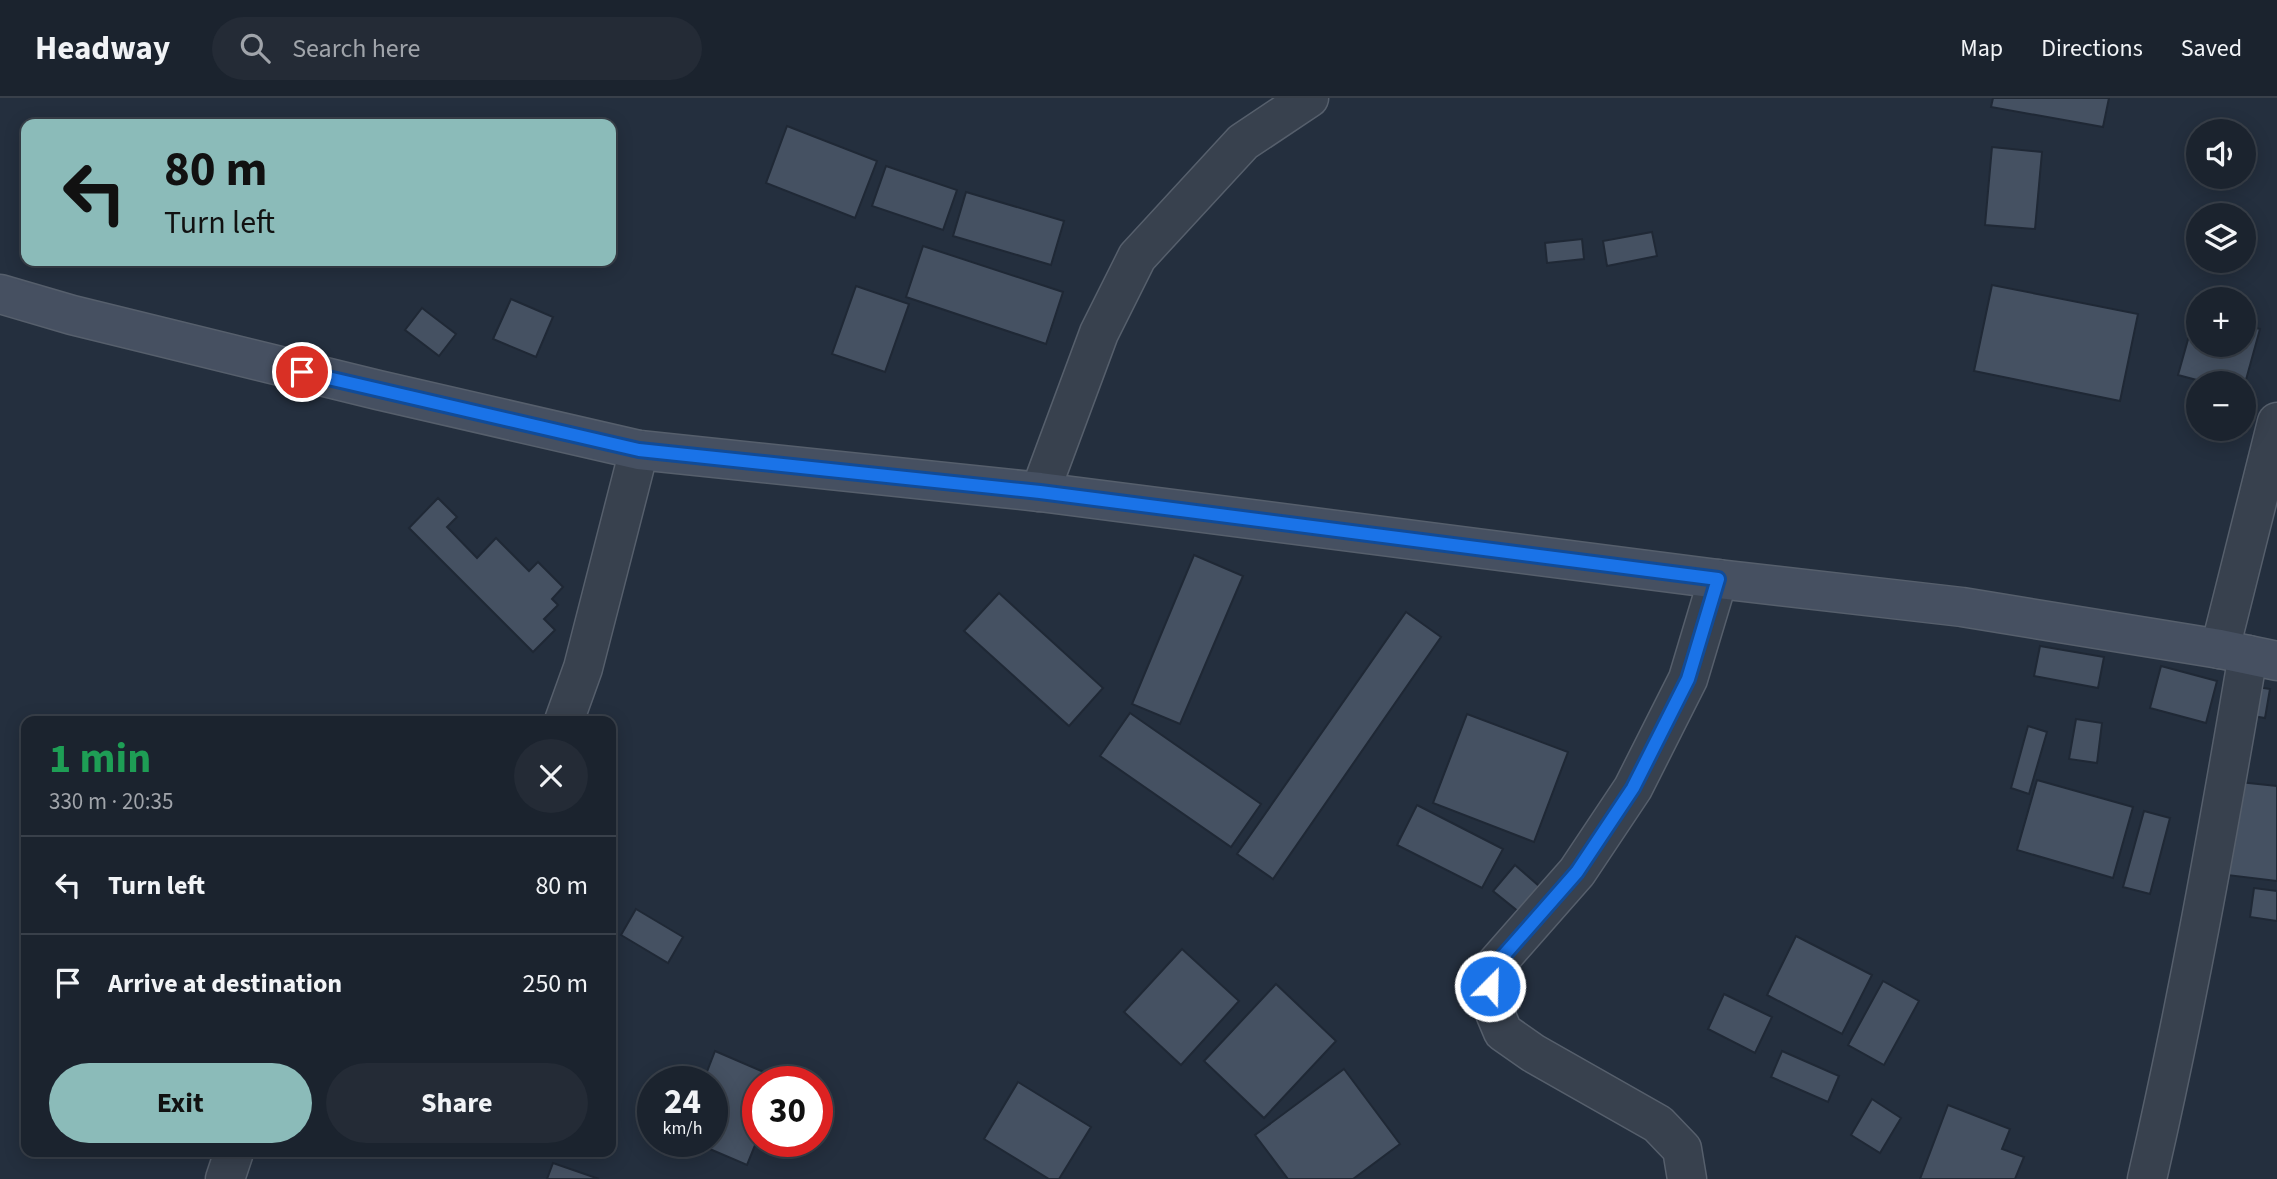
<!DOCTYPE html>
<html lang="en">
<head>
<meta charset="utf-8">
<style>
  body { margin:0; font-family:"Source Sans 3",sans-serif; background:#242b36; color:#f1f3f6; height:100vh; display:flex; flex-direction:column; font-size:26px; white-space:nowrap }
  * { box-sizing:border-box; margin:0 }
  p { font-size:23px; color:#a0a4aa }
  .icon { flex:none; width:38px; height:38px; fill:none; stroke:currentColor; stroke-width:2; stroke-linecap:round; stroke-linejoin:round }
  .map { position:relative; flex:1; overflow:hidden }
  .details { position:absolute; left:21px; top:618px; width:595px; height:441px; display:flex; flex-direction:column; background:#1b232e; border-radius:14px; box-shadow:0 4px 18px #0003,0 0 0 2px #39404a }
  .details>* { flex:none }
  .hud { position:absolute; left:21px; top:21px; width:595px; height:147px; border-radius:14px; box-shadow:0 4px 18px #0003,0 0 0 2px #39404a; background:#8bbbb9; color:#111; overflow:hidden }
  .tools { position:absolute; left:2186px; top:21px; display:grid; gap:14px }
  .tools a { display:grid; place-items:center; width:70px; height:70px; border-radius:50%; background:#1b232e; box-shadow:0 4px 18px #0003,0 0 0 2px #39404a; font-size:35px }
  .speed { position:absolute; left:637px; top:968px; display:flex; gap:14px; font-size:35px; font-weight:700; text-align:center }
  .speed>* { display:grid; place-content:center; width:91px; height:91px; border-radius:50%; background:#1b232e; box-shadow:0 4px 18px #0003,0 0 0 2px #39404a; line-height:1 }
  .speed small { font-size:18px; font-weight:400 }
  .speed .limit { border:10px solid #d22; background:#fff; color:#111 }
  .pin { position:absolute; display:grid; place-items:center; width:60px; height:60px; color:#fff; margin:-30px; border:4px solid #fff; border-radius:50%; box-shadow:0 2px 7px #0007 }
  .me { position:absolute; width:77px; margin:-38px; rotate:23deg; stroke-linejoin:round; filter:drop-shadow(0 0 5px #0008) }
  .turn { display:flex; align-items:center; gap:24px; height:147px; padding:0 28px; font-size:32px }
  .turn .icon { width:91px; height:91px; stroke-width:2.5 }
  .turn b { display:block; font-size:49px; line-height:60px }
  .round { display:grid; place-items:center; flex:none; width:74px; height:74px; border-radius:37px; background:#242b36 }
  .headline { display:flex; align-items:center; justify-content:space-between; height:119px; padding:0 28px }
  h1 { font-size:42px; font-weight:700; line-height:52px; color:#1e9e55 }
  .cta { display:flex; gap:14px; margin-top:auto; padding:14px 28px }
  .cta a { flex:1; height:80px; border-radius:42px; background:#8bbbb9; color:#111; font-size:28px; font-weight:700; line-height:80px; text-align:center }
  .cta a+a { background:#242b36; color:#f1f3f6 }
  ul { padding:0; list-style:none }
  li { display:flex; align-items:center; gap:21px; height:98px; padding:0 28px; border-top:2px solid #39404a }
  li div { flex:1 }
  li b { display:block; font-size:26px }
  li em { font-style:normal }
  header { display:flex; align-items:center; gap:42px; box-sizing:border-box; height:98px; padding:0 35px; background:#1b232e; border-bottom:2px solid #39404a }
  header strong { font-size:33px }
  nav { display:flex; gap:38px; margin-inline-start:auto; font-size:24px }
  .search { width:490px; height:63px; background:#242b36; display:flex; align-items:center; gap:18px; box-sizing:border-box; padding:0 24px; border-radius:38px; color:#a0a4aa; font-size:26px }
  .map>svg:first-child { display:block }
  .building { fill:#455162; stroke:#1f2835; stroke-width:2 }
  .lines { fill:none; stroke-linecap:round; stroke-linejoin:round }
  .street-casing { stroke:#565f6c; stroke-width:41 }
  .secondary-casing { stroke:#565f6c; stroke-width:41 }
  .street { stroke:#38414e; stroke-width:38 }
  .secondary { stroke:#465061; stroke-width:38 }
  .route-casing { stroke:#114b97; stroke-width:18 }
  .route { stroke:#1a73e8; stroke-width:12 }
</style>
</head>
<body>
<header>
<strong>Headway</strong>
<div class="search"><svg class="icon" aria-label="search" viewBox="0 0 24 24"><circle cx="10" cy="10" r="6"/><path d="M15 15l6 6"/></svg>Search here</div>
<nav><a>Map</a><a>Directions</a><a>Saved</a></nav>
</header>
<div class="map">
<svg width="2277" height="1081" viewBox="0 0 2277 1081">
  <rect width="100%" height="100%" fill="#242f3e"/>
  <!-- building -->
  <g class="building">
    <path d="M 1993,0 L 2109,0 L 2103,29 L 1991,9 Z"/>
    <path d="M 787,28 L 877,63 L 855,120 L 766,85 Z"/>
    <path d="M 1992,49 L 2042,54 L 2035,131 L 1985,127 Z"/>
    <path d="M 886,68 L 957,92 L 943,132 L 872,108 Z"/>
    <path d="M 966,94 L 1064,123 L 1051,167 L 953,138 Z"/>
    <path d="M 1652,134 L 1657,158 L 1607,168 L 1603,143 Z"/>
    <path d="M 1582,141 L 1584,161 L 1547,165 L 1545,145 Z"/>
    <path d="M 923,148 L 1063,194 L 1046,246 L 906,199 Z"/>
    <path d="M 1992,187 L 2138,216 L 2120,303 L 1974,273 Z"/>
    <path d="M 856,188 L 909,206 L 885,274 L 832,256 Z"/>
    <path d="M 511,201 L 553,219 L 536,259 L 493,241 Z"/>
    <path d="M 422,210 L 456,236 L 439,258 L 405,232 Z"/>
    <path d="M 2196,213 L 2198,214 L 2198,247 L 2244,247 L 2244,227 L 2260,231 L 2244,289 L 2244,285 L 2208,285 L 2178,277 Z"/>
    <path d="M 438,400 L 457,419 L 447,429 L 477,460 L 496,440 L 529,473 L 538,464 L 563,489 L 552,501 L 558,507 L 544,521 L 555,532 L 533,554 L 409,430 Z"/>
    <path d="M 1194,457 L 1243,478 L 1180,626 L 1132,606 Z"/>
    <path d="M 999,495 L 1103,590 L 1069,628 L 964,533 Z"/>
    <path d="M 1406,514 L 1441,539 L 1273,781 L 1237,756 Z"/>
    <path d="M 2040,548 L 2104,559 L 2098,590 L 2034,578 Z"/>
    <path d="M 2161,568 L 2217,583 L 2206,625 L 2150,610 Z"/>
    <path d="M 2251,588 L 2270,591 L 2265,620 L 2246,617 Z"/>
    <path d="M 1130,615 L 1261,706 L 1231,749 L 1100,658 Z"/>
    <path d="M 1467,616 L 1568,654 L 1534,744 L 1433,705 Z"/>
    <path d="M 2076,621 L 2102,625 L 2097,665 L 2069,661 Z"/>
    <path d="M 2028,628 L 2047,634 L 2029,696 L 2011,690 Z"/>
    <path d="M 2037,682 L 2133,709 L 2113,780 L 2017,752 Z"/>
    <path d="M 2239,684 L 2277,688 L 2277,783 L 2227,777 Z"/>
    <path d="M 1417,707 L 1503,751 L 1482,790 L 1397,747 Z"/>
    <path d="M 2144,713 L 2170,720 L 2150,796 L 2123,789 Z"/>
    <path d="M 1515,767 L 1539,788 L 1519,814 L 1493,793 Z"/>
    <path d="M 2254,790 L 2277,793 L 2277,823 L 2250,819 Z"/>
    <path d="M 636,811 L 683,839 L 668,865 L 621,837 Z"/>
    <path d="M 1796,838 L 1872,877 L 1842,936 L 1767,897 Z"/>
    <path d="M 1182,851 L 1239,903 L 1181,967 L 1124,914 Z"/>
    <path d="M 1883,883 L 1919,903 L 1884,967 L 1848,947 Z"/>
    <path d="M 1276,886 L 1336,943 L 1264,1020 L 1204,963 Z"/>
    <path d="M 1724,896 L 1772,919 L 1755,955 L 1708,931 Z"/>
    <path d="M 715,953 L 782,982 L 758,984 L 758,1040 L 747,1067 L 691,1043 L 712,1043 L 712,984 L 703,984 Z"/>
    <path d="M 1782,953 L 1839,978 L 1828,1004 L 1771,979 Z"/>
    <path d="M 1344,971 L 1400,1046 L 1353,1081 L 1288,1081 L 1255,1037 Z"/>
    <path d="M 1018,984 L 1091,1029 L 1059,1081 L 1049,1081 L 984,1041 Z"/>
    <path d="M 1872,1001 L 1901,1020 L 1880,1055 L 1851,1037 Z"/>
    <path d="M 1948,1007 L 2010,1031 L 2002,1051 L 2024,1059 L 2015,1081 L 1920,1081 Z"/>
    <path d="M 553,1065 L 599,1081 L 547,1081 Z"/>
  </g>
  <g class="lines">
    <defs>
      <g id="street">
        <path d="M 1040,394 L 1099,235 L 1137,159 L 1243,44 L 1309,0"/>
        <path d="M 2220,551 L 2277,324"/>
        <path d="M 564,623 L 583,570 L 639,352"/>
        <path d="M 225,1081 L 234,1054"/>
        <path d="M 1687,1081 L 1682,1051 L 1658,1026 L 1533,955 L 1503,934 L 1490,903 L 1490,873 L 1577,774 L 1633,690 L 1688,581 L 1718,481"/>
        <path d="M 2147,1081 C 2187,908 2218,733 2248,557"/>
      </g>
      <path id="secondary" d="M 0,196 L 72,217 L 378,292 L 639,352 L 1040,394 L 1718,481 L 1962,509 L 2220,551 L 2277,563"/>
    </defs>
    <!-- street casing -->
    <use href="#street" class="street-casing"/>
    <!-- secondary casing -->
    <use href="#secondary" class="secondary-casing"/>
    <!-- street -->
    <use href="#street" class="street"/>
    <!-- secondary -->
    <use href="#secondary" class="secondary"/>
  </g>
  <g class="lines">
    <defs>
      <path id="route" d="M 302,274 L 639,352 L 1040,394 L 1718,481 L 1688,581 L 1633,690 L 1577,774 L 1490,873 L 1490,888"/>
    </defs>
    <!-- route casing -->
    <use href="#route" class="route-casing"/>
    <!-- route -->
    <use href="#route" class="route"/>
  </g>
</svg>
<div class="tools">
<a><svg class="icon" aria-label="sound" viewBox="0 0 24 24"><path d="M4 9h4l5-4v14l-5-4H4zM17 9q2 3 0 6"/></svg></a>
<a><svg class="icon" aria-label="layers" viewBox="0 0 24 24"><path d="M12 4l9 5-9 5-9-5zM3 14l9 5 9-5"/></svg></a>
<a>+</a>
<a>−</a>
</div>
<div class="speed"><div>24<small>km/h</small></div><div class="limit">30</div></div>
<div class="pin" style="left:302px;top:274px;background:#d93025"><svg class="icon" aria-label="arrive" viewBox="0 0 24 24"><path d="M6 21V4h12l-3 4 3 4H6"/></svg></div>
<svg class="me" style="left:1490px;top:888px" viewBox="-20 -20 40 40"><circle r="17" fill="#1a73e8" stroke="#fff" stroke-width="3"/><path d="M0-11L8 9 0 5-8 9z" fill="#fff"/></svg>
<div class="hud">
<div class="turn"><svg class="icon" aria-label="left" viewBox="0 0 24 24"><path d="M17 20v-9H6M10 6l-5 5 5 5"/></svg><div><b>80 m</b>Turn left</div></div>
</div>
<section class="details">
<div class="headline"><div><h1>1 min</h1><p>330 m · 20:35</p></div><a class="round"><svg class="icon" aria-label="close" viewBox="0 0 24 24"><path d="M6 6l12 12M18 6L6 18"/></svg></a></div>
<ul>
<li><svg class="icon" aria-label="left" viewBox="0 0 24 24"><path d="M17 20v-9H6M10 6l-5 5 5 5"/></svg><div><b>Turn left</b></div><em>80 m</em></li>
<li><svg class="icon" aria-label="arrive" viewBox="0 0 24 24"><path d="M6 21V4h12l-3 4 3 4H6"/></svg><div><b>Arrive at destination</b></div><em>250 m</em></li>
</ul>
<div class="cta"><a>Exit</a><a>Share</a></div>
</section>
</div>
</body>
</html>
